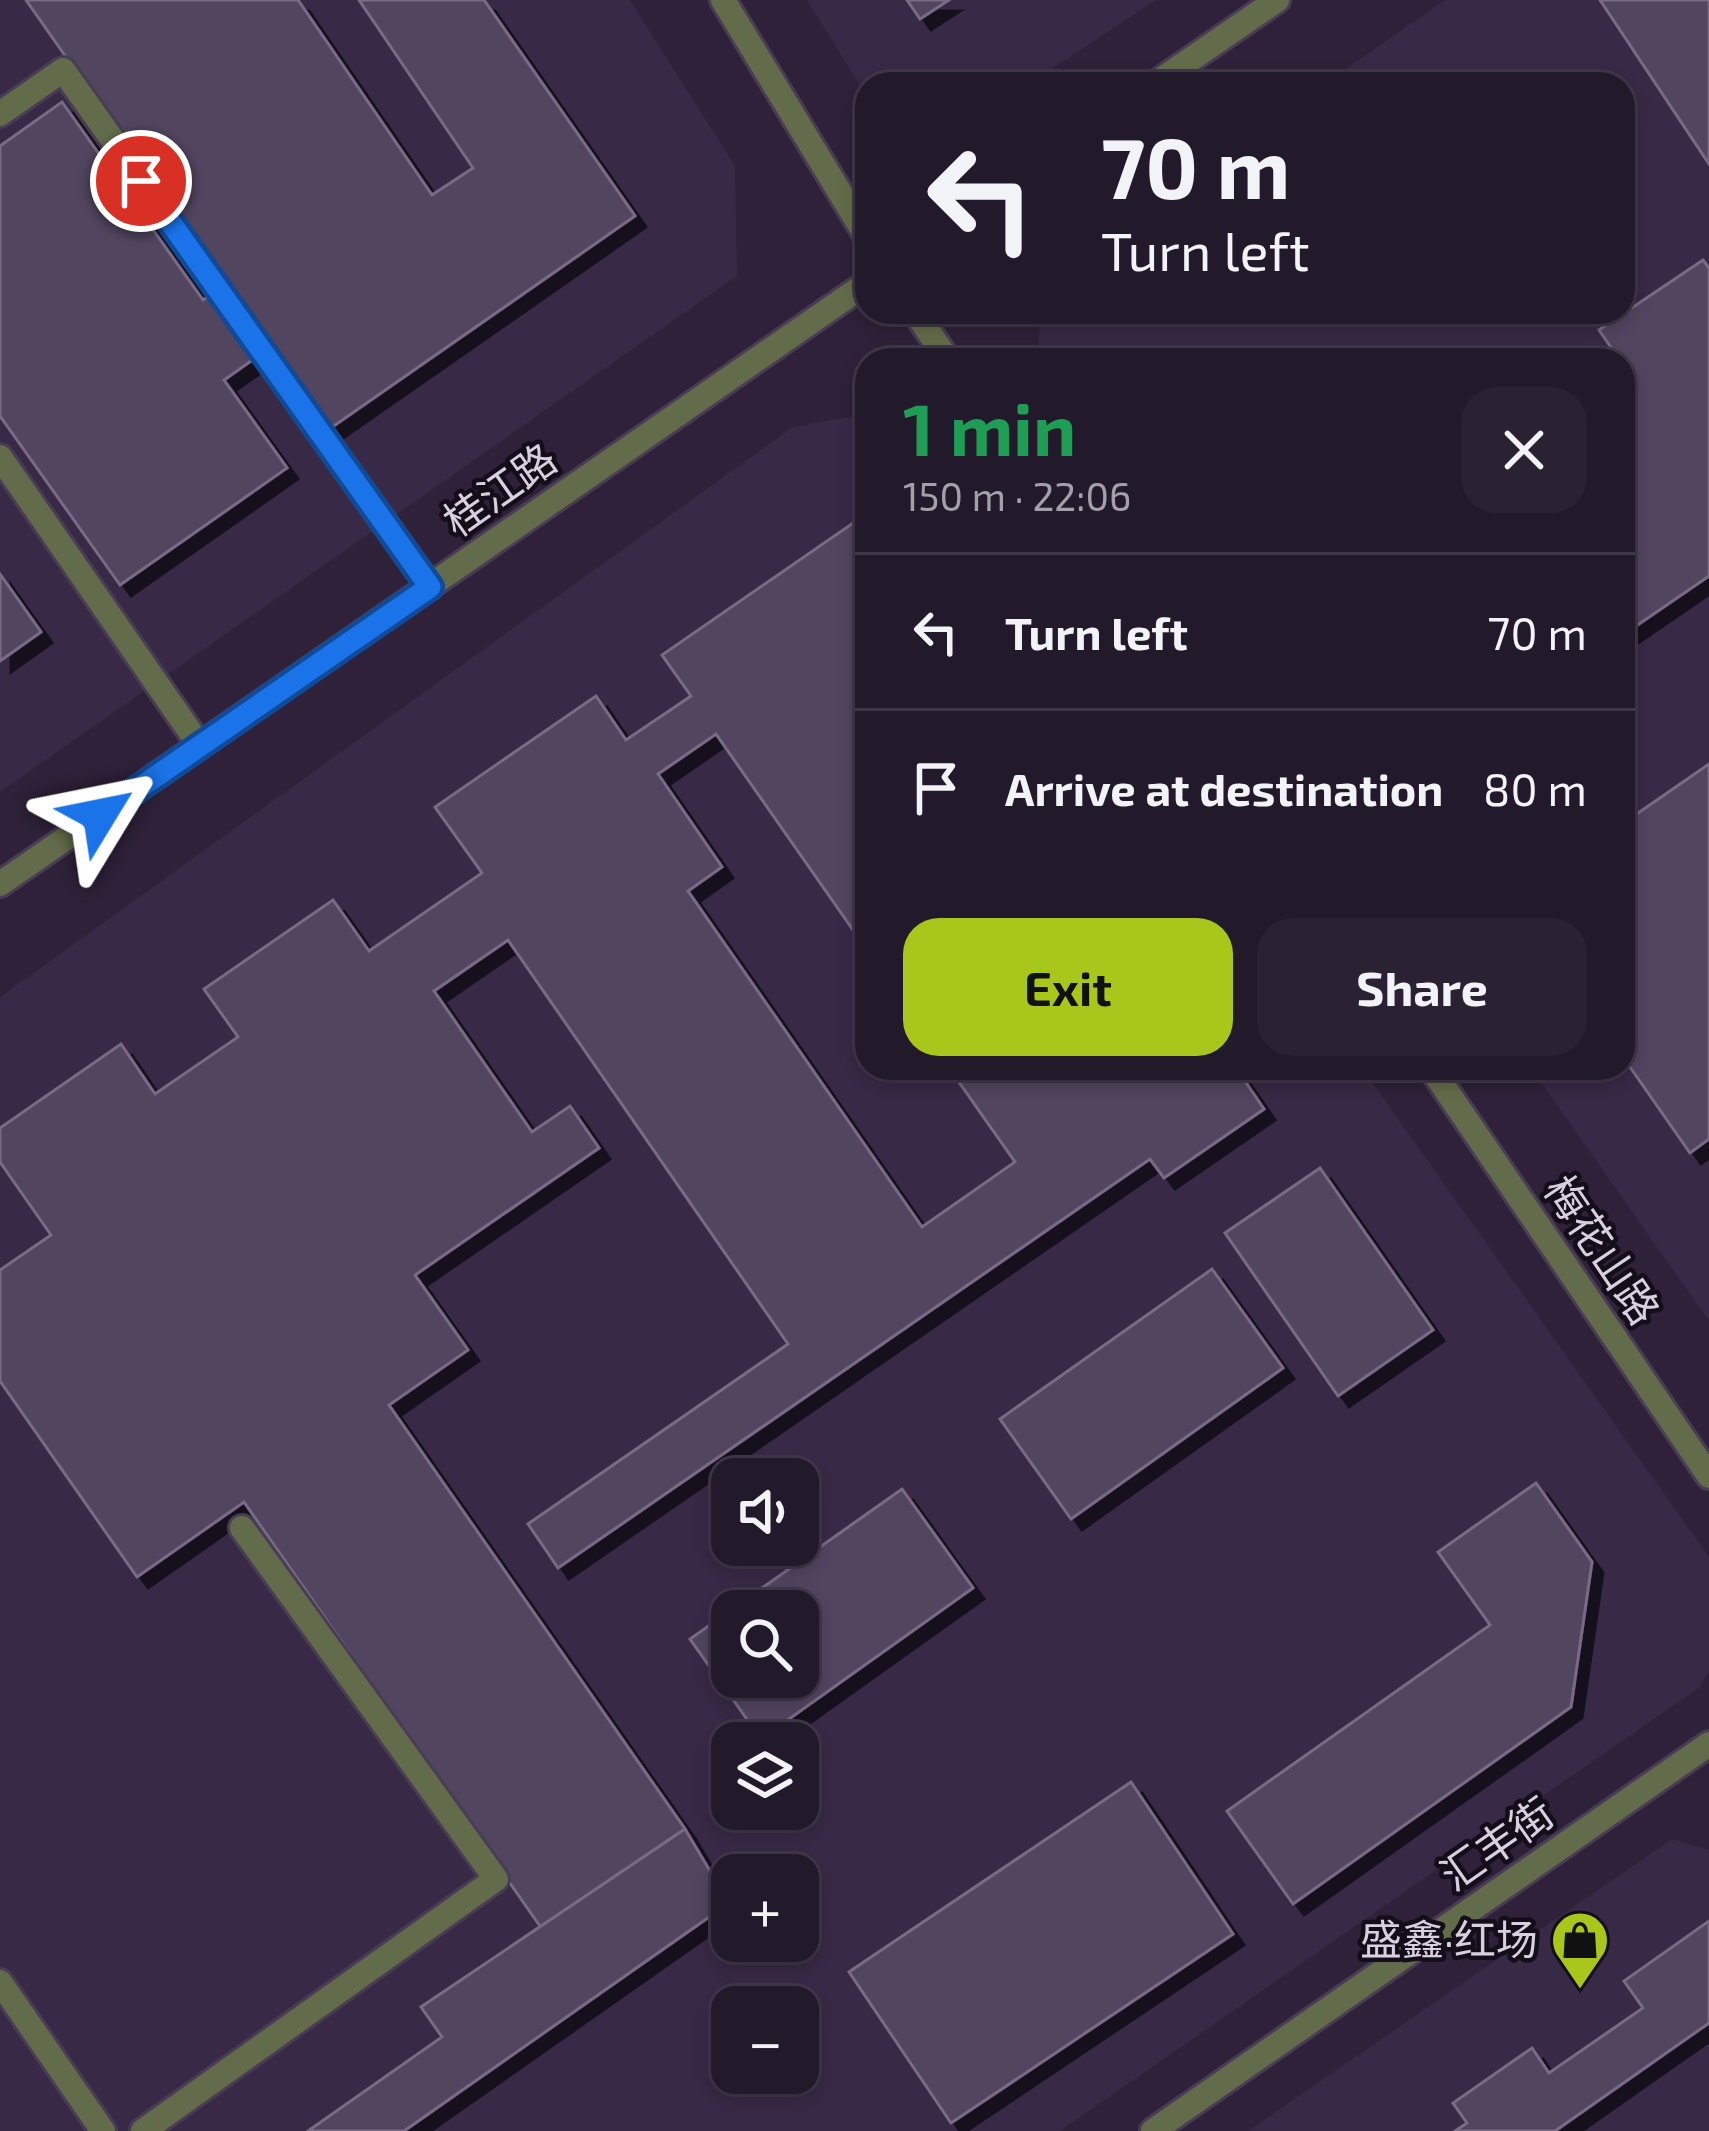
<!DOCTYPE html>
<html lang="en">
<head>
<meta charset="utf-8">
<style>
  body { margin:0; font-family:"Exo 2","Noto Sans SC",sans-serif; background:#2a2233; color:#f1f3f6; height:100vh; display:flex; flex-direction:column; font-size:45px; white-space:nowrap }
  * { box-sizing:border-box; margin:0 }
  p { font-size:39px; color:#a2a0a9 }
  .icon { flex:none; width:66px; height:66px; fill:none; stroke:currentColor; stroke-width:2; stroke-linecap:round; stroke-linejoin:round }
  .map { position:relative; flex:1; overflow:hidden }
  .sheet { position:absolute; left:855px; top:348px; width:780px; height:732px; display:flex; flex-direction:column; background:#22192b; border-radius:36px; box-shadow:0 6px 18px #0003,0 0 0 3px #3f3847 }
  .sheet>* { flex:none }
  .guide { position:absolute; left:855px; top:72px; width:780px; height:252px; border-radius:36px; box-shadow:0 6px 18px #0003,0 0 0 3px #3f3847; background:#22192b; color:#f1f3f6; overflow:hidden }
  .controls { position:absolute; left:711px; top:1458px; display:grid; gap:24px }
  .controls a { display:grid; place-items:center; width:108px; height:108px; border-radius:24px; background:#22192b; box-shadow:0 6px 18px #0003,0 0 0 3px #3f3847; font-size:60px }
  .pin { position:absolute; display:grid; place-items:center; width:102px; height:102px; color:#fff; margin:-51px; border:6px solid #fff; border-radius:50%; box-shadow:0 3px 12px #0007 }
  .me { position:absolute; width:132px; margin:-66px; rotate:55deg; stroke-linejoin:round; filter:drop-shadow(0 0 9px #0008) }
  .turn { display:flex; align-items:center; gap:42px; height:252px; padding:0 48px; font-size:54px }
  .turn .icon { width:156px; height:156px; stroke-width:2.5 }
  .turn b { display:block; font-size:84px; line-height:102px }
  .round { display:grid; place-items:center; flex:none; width:126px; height:126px; border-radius:36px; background:#2a2233 }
  .head { display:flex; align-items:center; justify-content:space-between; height:204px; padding:0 48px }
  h1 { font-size:72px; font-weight:700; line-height:90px; color:#1e9e55 }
  .primary-button { display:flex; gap:24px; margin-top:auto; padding:24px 48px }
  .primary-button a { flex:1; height:138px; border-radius:36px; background:#a9c71a; color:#111; font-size:48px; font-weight:700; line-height:138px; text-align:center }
  .primary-button a+a { background:#2a2233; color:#f1f3f6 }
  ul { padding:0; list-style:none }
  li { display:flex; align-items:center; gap:36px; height:156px; padding:0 48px; border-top:3px solid #3f3847 }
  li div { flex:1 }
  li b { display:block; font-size:45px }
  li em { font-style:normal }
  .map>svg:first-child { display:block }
  .built { fill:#382946; fill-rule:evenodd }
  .building { fill:#51445e; stroke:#796a86; stroke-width:3; fill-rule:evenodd; filter:url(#shadow) }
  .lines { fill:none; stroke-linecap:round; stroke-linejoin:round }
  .minor-casing { stroke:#493d54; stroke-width:30 }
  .tertiary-casing { stroke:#493d54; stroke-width:30 }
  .minor { stroke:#636c4a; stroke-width:24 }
  .tertiary { stroke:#636c4a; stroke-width:24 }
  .route-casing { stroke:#114b97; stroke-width:30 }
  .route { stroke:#1a73e8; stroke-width:21 }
  .labels { text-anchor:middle; stroke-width:9; stroke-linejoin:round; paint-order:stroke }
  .street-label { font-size:42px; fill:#d8d0e0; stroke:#130e18 }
  .poi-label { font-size:42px; fill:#d8d0e0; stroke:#130e18; text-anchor:end }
</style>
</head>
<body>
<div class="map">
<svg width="1709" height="2131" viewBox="0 0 1709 2131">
  <defs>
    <filter id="shadow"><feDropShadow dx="11" dy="11" stdDeviation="0" flood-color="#0009"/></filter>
  </defs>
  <rect width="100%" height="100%" fill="#2e2139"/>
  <!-- built -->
  <g class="built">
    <path d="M 0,0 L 630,0 L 735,166 L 737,276 L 0,792 Z"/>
    <path d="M 807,0 L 1156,0 L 1029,84 L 867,84 L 867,97 Z"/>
    <path d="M 1445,0 L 1709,0 L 1709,1321 L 1531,1068 L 1623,1068 L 1623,360 L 1038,360 L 1040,312 L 1623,312 L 1623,84 L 1324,84 Z"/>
    <path d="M 856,416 L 867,420 L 867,1068 L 1362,1068 L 1709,1557 L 1709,1671 L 1700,1687 L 1060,2131 L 0,2131 L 0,997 L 793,427 ZM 732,1479 L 798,1479 L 798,1545 L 732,1545 ZM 732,1611 L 798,1611 L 798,1677 L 732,1677 ZM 732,1743 L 798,1743 L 798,1809 L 732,1809 ZM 732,1875 L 798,1875 L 798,1941 L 732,1941 ZM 732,2007 L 798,2007 L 798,2073 L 732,2073 Z"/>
    <path d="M 1672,1839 L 1709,1850 L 1709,2131 L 1248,2131 Z"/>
  </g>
  <!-- building -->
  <g class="building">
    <path d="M 26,0 L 298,0 L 432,195 L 473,168 L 359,0 L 484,0 L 635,216 L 328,430 Z"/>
    <path d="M 907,0 L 949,0 L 920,19 Z"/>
    <path d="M 1600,0 L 1709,0 L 1709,164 Z"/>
    <path d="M 62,102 L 203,300 L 223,286 L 268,349 L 224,380 L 287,468 L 120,585 L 0,416 L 0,146 Z"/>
    <path d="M 1703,260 L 1709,268 L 1709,576 L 1623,635 L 1623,378 L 1629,374 L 1599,330 Z"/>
    <path d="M 856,521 L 867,537 L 867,950 L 716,734 L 658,774 L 722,867 L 688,891 L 922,1227 L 1015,1162 L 949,1068 L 1236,1068 L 1264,1109 L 1164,1178 L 1150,1159 L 558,1568 L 528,1524 L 788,1344 L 508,940 L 434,991 L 532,1132 L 570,1106 L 599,1148 L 415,1275 L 468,1350 L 389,1405 L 685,1829 L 542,1929 L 244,1502 L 137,1577 L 0,1381 L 0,1270 L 51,1235 L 0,1162 L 0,1128 L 121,1044 L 155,1094 L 238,1037 L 204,989 L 333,900 L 369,951 L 482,873 L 435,807 L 596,696 L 626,740 L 691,696 L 662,655 Z"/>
    <path d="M 0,574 L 41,632 L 0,661 Z"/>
    <path d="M 1709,764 L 1709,1139 L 1690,1153 L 1623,1057 L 1623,812 L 1628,820 Z"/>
    <path d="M 1320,1168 L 1433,1330 L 1338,1396 L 1225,1233 Z"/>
    <path d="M 1212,1269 L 1283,1368 L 1071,1519 L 1000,1419 Z"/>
    <path d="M 1536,1483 L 1592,1562 L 1571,1707 L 1293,1904 L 1227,1811 L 1490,1625 L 1438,1552 Z"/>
    <path d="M 902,1489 L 973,1588 L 761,1739 L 690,1639 ZM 732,1611 L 798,1611 L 798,1677 L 732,1677 Z"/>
    <path d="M 1131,1782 L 1233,1934 L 951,2123 L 849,1972 Z"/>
    <path d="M 685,1829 L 729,1903 L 404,2131 L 308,2131 L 442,2037 L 421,2007 Z"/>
    <path d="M 1709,1921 L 1709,2023 L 1555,2131 L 1455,2131 L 1467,2123 L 1453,2103 L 1532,2048 L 1549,2073 L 1643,2008 L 1624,1981 Z"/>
  </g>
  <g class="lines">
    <defs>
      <g id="minor">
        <path d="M 0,114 L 63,70 L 430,587"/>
        <path d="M 0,457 L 200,746"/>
        <path d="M 0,1982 L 103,2131"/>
        <path d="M 143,2131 L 496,1879 L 242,1528"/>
      </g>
      <g id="tertiary">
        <path d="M 723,0 L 867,237"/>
        <path d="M 1155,84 L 1277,0"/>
        <path d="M 915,312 L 948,360"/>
        <path d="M 0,884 L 867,283"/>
        <path d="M 1431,1068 L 1709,1476"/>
        <path d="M 1153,2131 L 1709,1744"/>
      </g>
    </defs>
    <!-- minor casing -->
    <use href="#minor" class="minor-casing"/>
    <!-- tertiary casing -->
    <use href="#tertiary" class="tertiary-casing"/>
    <!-- minor -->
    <use href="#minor" class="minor"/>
    <!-- tertiary -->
    <use href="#tertiary" class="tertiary"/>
  </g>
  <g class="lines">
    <defs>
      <path id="route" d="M 100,815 L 430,587 L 141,181"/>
    </defs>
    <!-- route casing -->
    <use href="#route" class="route-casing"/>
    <!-- route -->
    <use href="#route" class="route"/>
  </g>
  <!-- icons -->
  <defs>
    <symbol id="shop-pin" viewBox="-11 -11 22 30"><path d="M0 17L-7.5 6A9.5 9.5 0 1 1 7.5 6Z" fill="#a9c71a" stroke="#130e18"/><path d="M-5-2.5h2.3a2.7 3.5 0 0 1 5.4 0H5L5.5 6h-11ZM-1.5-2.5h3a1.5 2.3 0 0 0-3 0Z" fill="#111"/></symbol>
  </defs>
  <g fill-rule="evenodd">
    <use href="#shop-pin" x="1547" y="1907" width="66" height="90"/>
  </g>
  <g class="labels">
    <!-- street labels -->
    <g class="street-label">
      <text transform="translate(500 490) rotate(-35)" y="15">桂江路</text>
      <text transform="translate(1602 1250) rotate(56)" y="15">梅花山路</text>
      <text transform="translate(1497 1844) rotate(-35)" y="15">汇丰街</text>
    </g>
    <!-- poi labels -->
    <g class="poi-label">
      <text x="1538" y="1955">盛鑫·红场</text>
    </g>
  </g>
</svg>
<div class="controls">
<a><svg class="icon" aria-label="sound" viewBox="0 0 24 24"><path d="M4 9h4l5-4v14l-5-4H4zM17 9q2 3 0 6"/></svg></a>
<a><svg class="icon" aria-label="search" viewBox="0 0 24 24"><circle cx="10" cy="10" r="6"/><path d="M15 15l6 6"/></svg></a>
<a><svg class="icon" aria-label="layers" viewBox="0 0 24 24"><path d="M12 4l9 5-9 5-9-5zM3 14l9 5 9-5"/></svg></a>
<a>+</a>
<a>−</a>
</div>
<div class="pin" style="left:141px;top:181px;background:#d93025"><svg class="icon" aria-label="arrive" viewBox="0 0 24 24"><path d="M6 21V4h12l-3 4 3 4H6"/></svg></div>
<svg class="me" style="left:100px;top:815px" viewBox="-20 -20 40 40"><path d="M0-17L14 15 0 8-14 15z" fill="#1a73e8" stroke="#fff" stroke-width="4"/></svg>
<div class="guide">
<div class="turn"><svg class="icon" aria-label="left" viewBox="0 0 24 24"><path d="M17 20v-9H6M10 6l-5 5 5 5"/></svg><div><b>70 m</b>Turn left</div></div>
</div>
<section class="sheet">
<div class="head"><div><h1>1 min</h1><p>150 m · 22:06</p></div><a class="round"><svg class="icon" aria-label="close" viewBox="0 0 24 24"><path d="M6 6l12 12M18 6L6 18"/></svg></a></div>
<ul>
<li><svg class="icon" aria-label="left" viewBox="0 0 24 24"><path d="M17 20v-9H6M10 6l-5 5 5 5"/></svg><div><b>Turn left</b></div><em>70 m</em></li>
<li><svg class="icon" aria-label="arrive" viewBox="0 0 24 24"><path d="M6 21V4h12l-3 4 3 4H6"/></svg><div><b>Arrive at destination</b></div><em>80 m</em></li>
</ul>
<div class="primary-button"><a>Exit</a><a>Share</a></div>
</section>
</div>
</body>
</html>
